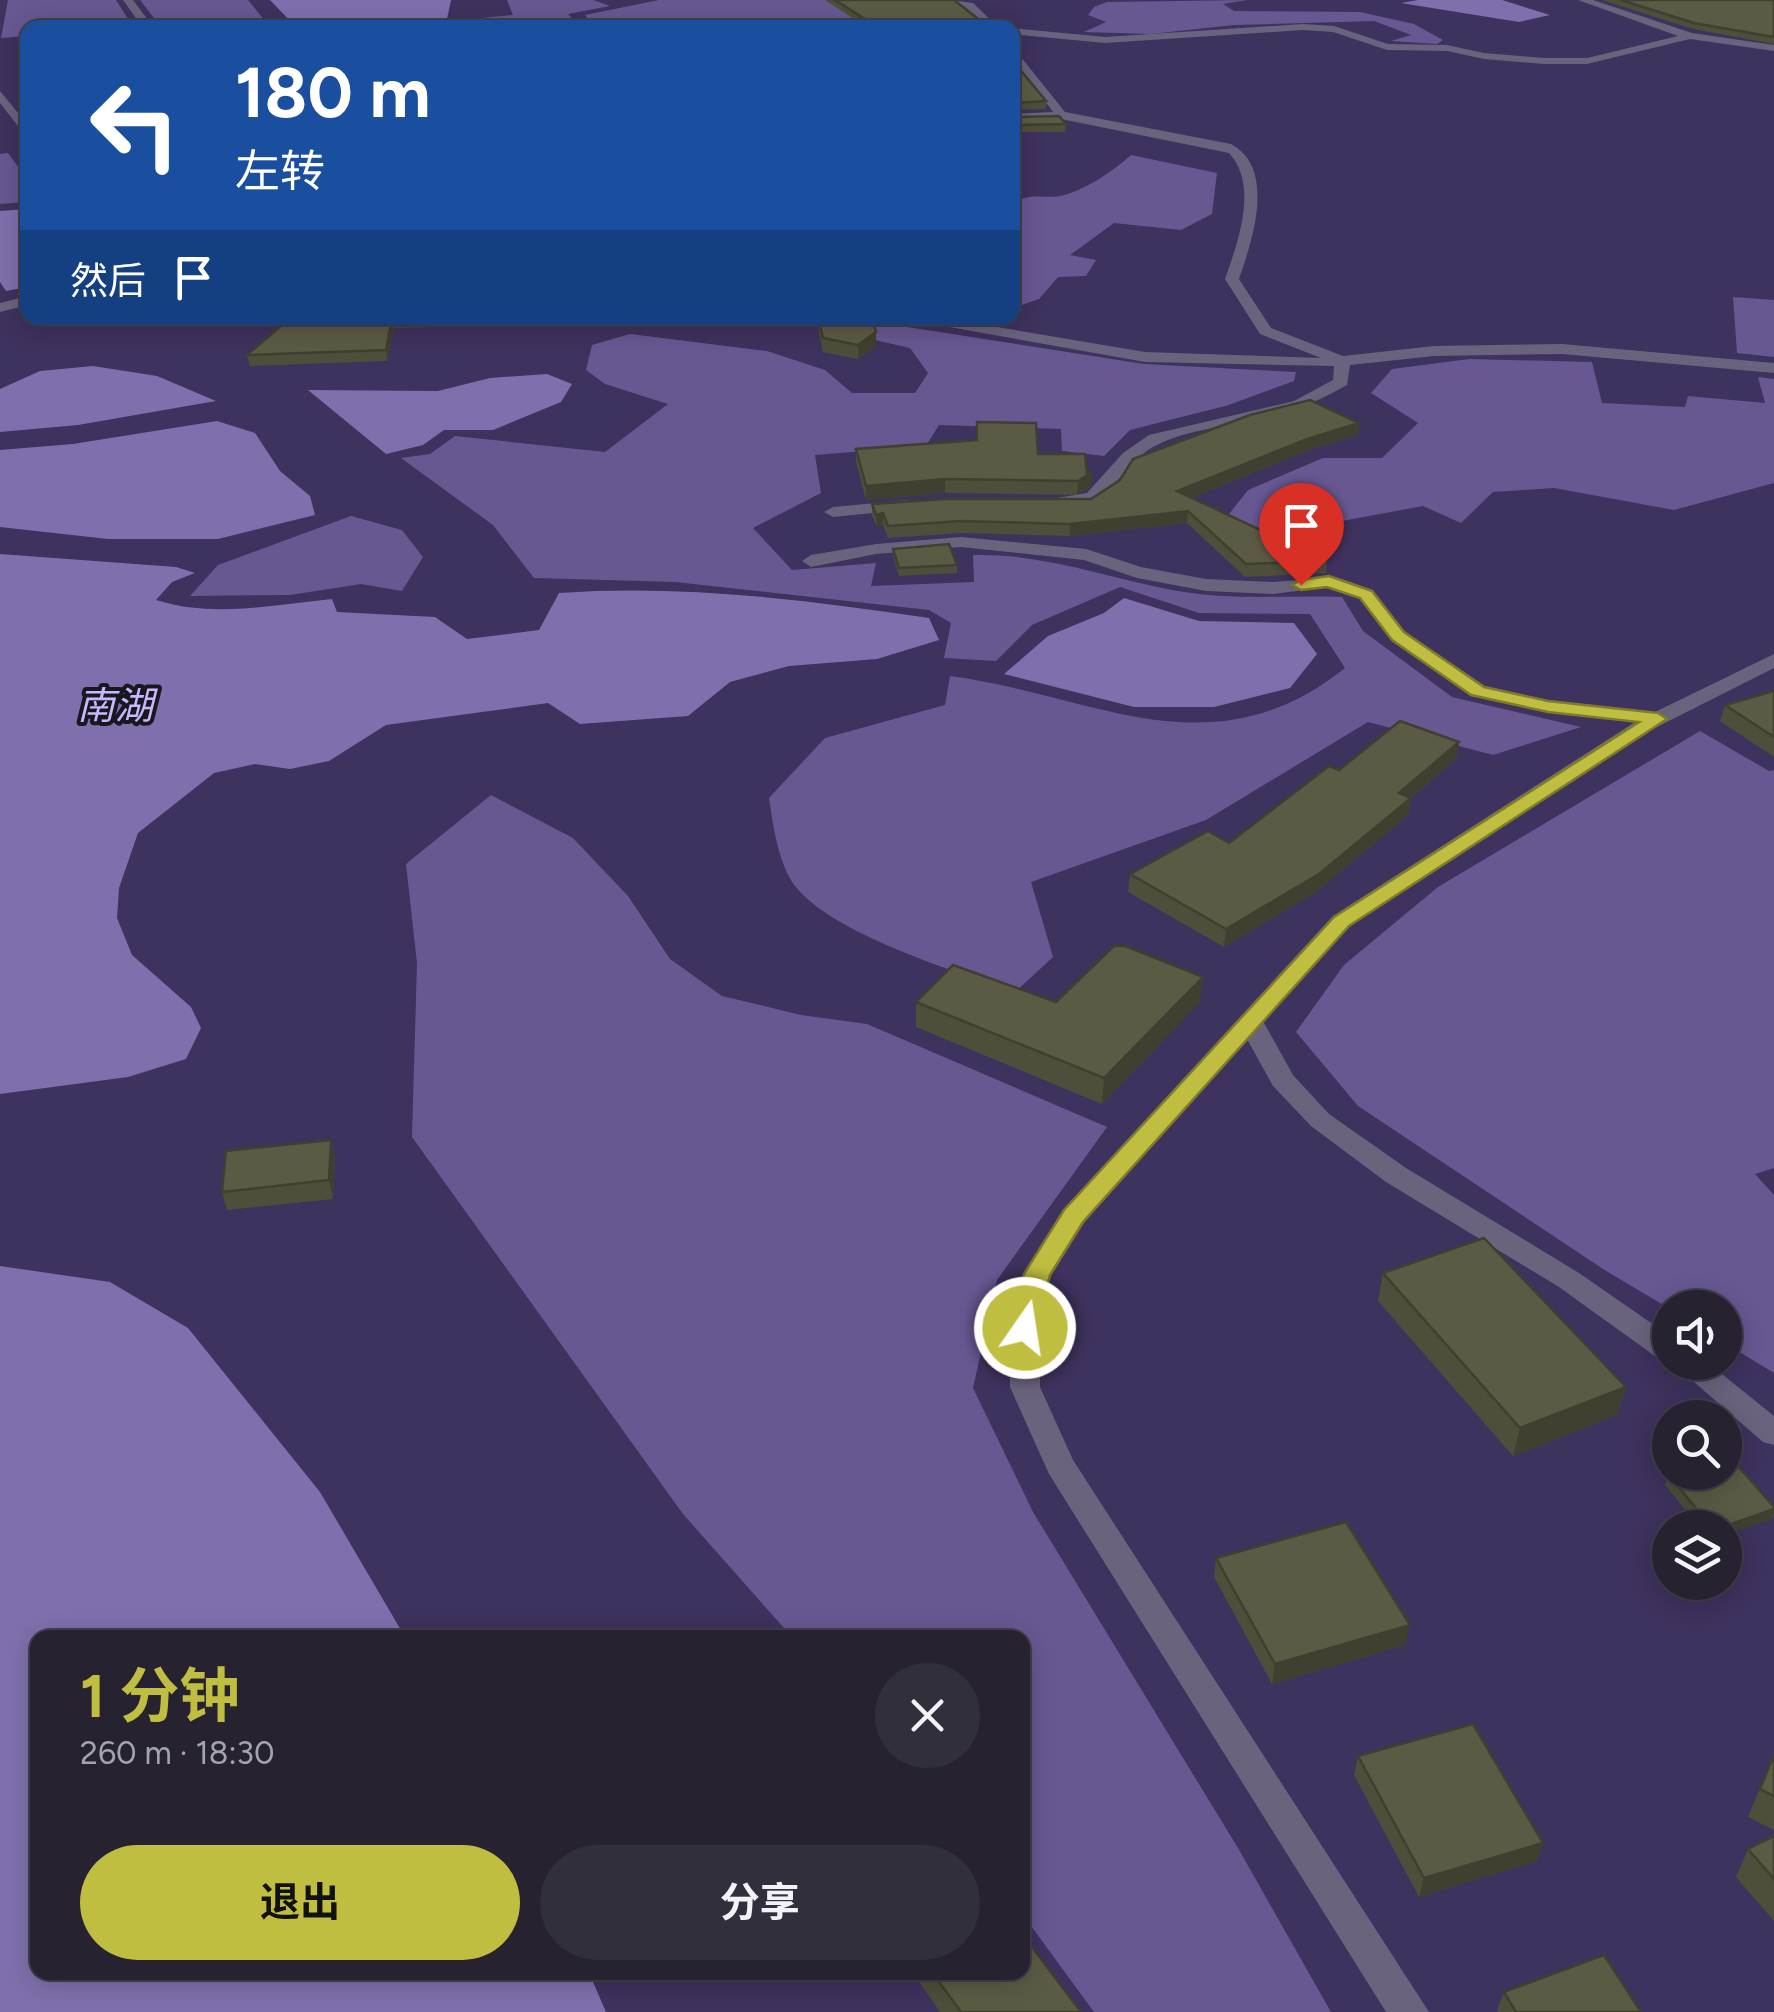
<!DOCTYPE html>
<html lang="zh">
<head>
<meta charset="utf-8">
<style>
  body { margin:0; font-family:Figtree,"Noto Sans SC",sans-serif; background:#322f3c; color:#f1f3f6; height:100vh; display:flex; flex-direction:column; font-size:38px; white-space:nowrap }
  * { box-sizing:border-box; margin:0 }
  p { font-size:32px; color:#a4a4ab }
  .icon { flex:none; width:55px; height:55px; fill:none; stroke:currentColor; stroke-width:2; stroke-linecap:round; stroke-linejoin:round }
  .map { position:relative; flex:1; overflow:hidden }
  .side { position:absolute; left:30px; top:1630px; width:1000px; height:350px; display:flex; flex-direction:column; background:#262230; border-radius:20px; box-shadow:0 5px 25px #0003,0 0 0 2px #423f4c }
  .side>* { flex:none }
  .hud { position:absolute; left:20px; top:20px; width:1000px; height:305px; border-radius:20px; box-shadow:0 5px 25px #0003,0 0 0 2px #423f4c; background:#1a4fa0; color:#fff; overflow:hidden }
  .buttons { position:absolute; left:1652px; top:1290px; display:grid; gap:20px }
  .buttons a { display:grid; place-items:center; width:90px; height:90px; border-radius:50%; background:#262230; box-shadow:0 5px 25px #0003,0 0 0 2px #423f4c; font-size:50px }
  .pin { position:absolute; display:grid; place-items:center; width:85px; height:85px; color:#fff; margin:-102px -42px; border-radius:50% 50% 50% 0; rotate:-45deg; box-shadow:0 0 10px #0007 }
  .pin .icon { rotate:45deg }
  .me { position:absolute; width:110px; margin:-55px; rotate:13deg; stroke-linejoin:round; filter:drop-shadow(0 0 8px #0008) }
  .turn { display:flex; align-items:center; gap:35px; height:210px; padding:0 50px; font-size:45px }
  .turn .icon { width:130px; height:130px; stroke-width:2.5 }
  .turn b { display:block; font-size:70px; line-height:85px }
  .then { display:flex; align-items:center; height:95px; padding:0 50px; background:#0003; gap:20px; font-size:38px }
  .round { display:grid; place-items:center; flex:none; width:105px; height:105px; border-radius:52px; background:#322f3c }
  .head { display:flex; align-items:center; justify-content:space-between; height:170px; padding:0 50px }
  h1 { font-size:60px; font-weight:700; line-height:75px; color:#c0be41 }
  .cta { display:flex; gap:20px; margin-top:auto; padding:20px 50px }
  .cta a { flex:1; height:115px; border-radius:60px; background:#c0be41; color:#111; font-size:40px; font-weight:700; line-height:115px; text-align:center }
  .cta a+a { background:#322f3c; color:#f1f3f6 }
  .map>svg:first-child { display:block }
  .green { fill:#3e325e; fill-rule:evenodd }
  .forest { fill:#675892 }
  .water { fill:#7f70ad }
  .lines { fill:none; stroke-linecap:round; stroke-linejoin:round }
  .minor { fill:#69637d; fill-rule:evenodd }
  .wall { fill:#4e4e3b }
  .shaded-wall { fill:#404030 }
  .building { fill:#5b5b45; stroke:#404030; stroke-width:2.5 }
  .route { fill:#c0be41; stroke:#7d7c2a; stroke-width:2.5 }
  .labels { text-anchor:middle; stroke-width:8; stroke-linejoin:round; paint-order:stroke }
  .water-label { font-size:38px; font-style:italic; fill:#c7b7fc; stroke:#191720 }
</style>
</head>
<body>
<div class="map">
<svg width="1774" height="2012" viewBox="0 0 1774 2012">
  <rect width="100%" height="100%" fill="#322d40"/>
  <!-- green -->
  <path class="green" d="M 0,0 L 1774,0 L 1774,2012 L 0,2012 ZM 28,28 L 1012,28 L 1012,318 L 28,318 ZM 1670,1308 L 1725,1308 L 1725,1362 L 1670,1362 ZM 1670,1418 L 1725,1418 L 1725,1472 L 1670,1472 ZM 1670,1528 L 1725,1528 L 1725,1582 L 1670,1582 ZM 38,1638 L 1022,1638 L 1022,1972 L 38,1972 Z"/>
  <!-- forest -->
  <g class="forest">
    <path d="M 8,0 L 116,0 L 133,27 L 28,28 L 27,36 L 1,38 Z"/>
    <path d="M 140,0 L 248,0 L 270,27 L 161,27 Z"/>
    <path d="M 507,0 L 593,0 L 610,6 L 568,14 L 581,27 L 481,27 L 470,19 L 513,15 Z"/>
    <path d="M 659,0 L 940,0 L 893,23 L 854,28 L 630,28 L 616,24 L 594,28 L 585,15 Z"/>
    <path d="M 1247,0 L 1223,4 L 1234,11 L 1360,12 L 1414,24 L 1443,40 L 1437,44 L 1391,41 L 1411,35 L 1374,21 L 1234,25 L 1151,34 L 1084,32 L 1106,22 L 1088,15 L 1094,7 L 1107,2 Z"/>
    <path d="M 8,153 L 27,179 L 27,202 L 0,204 L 0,154 Z"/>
    <path d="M 1131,155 L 1217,173 L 1212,214 L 1181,230 L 1114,223 L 1070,255 L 1096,260 L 1086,276 L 1058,277 L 1039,299 L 1013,308 L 1013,203 C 1034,192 1039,199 1060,196 C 1084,191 1113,171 1131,155 Z"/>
    <path d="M 1733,297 L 1774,300 L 1774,357 L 1737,353 Z"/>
    <path d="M 778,318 L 849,318 L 1144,364 L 1296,372 L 1294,381 L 1229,405 L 1130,430 L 1104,456 L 1062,451 L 1061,429 L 939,425 L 926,446 L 815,455 L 821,493 L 753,528 L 792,570 L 876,563 L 871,586 L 974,582 L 973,555 C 1041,553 1106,577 1172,590 C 1232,601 1282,595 1342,597 L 1363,631 L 1452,697 L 1581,727 L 1493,755 L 1368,722 L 1206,820 L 1031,882 L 1053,957 L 1014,993 C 954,970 834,935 795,886 C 778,863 773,825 769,798 L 825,738 L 945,705 L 950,676 C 1095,695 1211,775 1345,668 L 1310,614 L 1199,613 L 1120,587 L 1032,625 L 996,661 L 944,658 L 951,623 L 929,610 L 675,582 L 534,578 L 493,525 L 401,458 L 430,454 L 455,436 L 605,452 L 668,404 L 605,384 L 586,370 L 592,345 L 630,334 L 767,351 L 825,370 L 852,393 L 915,393 L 928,373 L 910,348 Z"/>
    <path d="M 1469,359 L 1592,362 L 1602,403 L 1685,407 L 1688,396 L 1765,403 L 1758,377 L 1774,379 L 1774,483 L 1674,510 L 1554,488 L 1493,492 L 1461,523 L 1423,506 L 1261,536 L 1226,518 L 1248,490 L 1323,458 L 1382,458 L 1418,423 L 1371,393 L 1392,369 Z"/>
    <path d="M 351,516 L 402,530 L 423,557 L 402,591 L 361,584 L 290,595 L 190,596 L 218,565 Z"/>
    <path d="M 1700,731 L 1769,771 L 1774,770 L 1774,1168 L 1755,1174 L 1774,1195 L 1774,1373 L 1725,1343 L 1725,1308 L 1670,1309 L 1603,1269 L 1358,1106 L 1296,1032 L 1344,965 L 1438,887 Z"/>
    <path d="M 491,795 L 573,838 L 628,896 L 670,959 L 722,996 L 801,1015 L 867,1024 L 1107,1127 L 997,1280 L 973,1388 L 1033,1512 L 1238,1848 L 1331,2012 L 1094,2012 L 1023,1915 L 1022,1638 L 792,1637 L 683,1514 L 412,1137 L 417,963 L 406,864 Z"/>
  </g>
  <!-- water -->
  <g class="water">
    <path d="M 270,0 L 451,0 L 447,19 L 356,27 L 297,28 Z"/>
    <path d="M 1418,0 L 1502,0 L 1550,15 L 1519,22 L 1401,3 Z"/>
    <path d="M 27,209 L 27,287 L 6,291 L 0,282 L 0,211 Z"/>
    <path d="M 93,366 L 157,376 L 216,401 L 78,425 L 0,432 L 0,389 L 40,371 Z"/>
    <path d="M 547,374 L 572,384 L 561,402 L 493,430 L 444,430 L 423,445 L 386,454 L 308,390 L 438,391 L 490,378 Z"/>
    <path d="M 217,421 L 255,433 L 280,471 L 310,496 L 315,515 L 218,539 L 108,539 L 0,527 L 0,450 L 73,444 Z"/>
    <path d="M 0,554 L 176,567 L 195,573 L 172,582 L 156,600 C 213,618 273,605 332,599 L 337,612 L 435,617 L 467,639 L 539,630 L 559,593 C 682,584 807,600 929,618 L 939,640 L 877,659 L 789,666 L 730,682 L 688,716 L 580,724 L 548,703 L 386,725 L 329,761 L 290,769 L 255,764 L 214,773 L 138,833 L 119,888 L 117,918 L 132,955 L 191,1007 L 201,1028 L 186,1059 L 128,1077 L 0,1094 Z"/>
    <path d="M 1124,598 L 1199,621 L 1294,623 L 1317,654 L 1290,688 L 1214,707 L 1134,707 L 1004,674 L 1048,636 L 1104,613 Z"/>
    <path d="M 0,1266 L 110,1282 L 188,1328 L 320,1492 L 405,1637 L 38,1638 L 38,1972 L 589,1973 L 606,2012 L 0,2012 Z"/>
  </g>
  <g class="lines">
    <!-- minor -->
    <g class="minor">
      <path d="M 123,0 L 133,0 L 154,28 L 143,28 Z"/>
      <path d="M 950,0 L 973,3 L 999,28 L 987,28 L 965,7 Z"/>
      <path d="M 1578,0 L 1593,0 L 1692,33 L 1774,45 L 1774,51 L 1690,39 L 1587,64 L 1544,64 L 1484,59 L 1447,51 L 1387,50 L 1333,32 L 1303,30 L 1105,43 L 1012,34 L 1012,28 L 1105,37 L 1303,24 L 1334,26 L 1388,44 L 1447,45 L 1484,53 L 1544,58 L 1587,58 L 1678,36 Z"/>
      <path d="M 1012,46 L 1065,112 L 1231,144 C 1277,169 1252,241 1239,279 L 1271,328 L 1343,356 L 1434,346 L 1562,344 L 1774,363 L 1774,373 L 1562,354 L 1434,356 L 1350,365 L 1347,385 C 1314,404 1284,415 1246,422 C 1217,428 1184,431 1157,445 C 1115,465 1111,519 1051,507 L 1051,499 L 1087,493 L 1123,453 L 1149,435 L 1294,401 L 1333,380 L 1334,366 L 1145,362 L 916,321 L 914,318 L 944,318 L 1145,352 L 1321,358 L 1260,334 L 1225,279 C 1238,242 1259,185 1229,153 L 1061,119 L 1012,122 L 1012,114 L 1053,112 L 1012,57 Z"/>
      <path d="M 0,91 L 28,125 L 28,139 L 0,103 Z"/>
      <path d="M 28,296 L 28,305 L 0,312 L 0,303 Z"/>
      <path d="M 907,500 L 913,501 L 913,509 L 833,517 L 824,512 L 833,507 Z"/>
      <path d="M 961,537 L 1086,549 L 1141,567 L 1206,579 L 1273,582 L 1336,577 L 1373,590 L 1405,632 L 1485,686 L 1548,700 L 1655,712 L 1774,654 L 1774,668 L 1647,732 L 1349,926 L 1263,1021 L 1293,1075 L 1329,1114 L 1406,1168 L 1579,1273 L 1670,1336 L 1670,1362 L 1659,1359 L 1559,1287 L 1386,1182 L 1311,1126 L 1273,1086 L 1247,1039 L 1084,1223 L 1051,1276 L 1040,1329 L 1040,1387 L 1073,1460 L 1429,2012 L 1386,2012 L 1049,1474 L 1010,1387 L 1010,1329 L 1023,1275 L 1064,1209 L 1333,916 L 1635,722 L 1548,712 L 1471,695 L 1391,640 L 1359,598 L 1328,587 L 1273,594 L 1206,591 L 1137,578 L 1084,560 L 961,547 L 876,554 L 811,567 L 802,561 L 811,555 L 876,544 Z"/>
      <path d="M 1671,1362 L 1707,1362 L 1774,1416 L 1774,1445 L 1763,1442 Z"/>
    </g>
  </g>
  <!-- wall -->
  <g class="wall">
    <path d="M 825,0 L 954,0 L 987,28 L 868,28 Z"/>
    <path d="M 1602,0 L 1774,0 L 1774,44 L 1693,29 Z"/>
    <path d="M 1012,60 L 1046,101 L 1046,109 L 1012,110 Z"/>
    <path d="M 1012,117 L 1066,124 L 1065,132 L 1012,132 Z"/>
    <path d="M 290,318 L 511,318 L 509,325 L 394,328 L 387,361 L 250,366 L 247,355 Z"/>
    <path d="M 553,318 L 633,318 L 630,324 Z"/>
    <path d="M 816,318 L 872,318 L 876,346 L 858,359 L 823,352 Z"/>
    <path d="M 1359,423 L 1358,435 L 1306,451 L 1191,498 L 1327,561 L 1326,573 L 1245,577 L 1187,523 L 1070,536 L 961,533 L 888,538 L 883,525 L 877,527 L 872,516 L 872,504 L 1091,499 Z"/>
    <path d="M 856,449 L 1038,454 L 1087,474 L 1092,472 L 1091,486 L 1077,495 L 945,493 L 866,500 L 856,462 Z"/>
    <path d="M 893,549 L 957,565 L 957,573 L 899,576 L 893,556 Z"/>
    <path d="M 1774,691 L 1774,757 L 1720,721 L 1725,705 Z"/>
    <path d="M 1459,742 L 1456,759 L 1411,798 L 1408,815 L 1316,892 L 1224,947 L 1128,892 L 1130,874 L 1229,843 L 1339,770 Z"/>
    <path d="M 916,1002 L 1200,1002 L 1102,1104 L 916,1027 Z"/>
    <path d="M 335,1158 L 333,1199 L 227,1210 L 222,1192 Z"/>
    <path d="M 1383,1273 L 1626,1387 L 1617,1415 L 1513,1456 L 1378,1301 Z"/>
    <path d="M 1669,1475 L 1774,1507 L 1774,1513 L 1772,1519 L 1725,1534 L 1725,1528 L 1700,1528 L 1665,1485 Z"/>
    <path d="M 1216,1558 L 1405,1645 L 1272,1684 L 1214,1577 Z"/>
    <path d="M 1774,1753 L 1774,1830 L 1748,1817 Z"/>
    <path d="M 1358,1756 L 1543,1843 L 1537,1861 L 1419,1897 L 1354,1775 Z"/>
    <path d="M 1774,1836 L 1774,1921 L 1736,1877 L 1748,1849 Z"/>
    <path d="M 912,1972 L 1022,1972 L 1081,2012 L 940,2012 Z"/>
    <path d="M 1504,1992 L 1641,2012 L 1498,2012 L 1497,2010 Z"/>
  </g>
  <!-- shaded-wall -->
  <g class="shaded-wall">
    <path d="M 392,318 L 394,328 L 387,361 L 386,350 Z"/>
    <path d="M 876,332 L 876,346 L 858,359 L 858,345 Z"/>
    <path d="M 1359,423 L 1358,435 L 1306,451 L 1176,504 L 1177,491 L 1307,439 Z"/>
    <path d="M 1092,472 L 1091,486 L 1077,495 L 1078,481 Z"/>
    <path d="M 945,479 L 945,493 L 866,500 L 866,486 Z"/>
    <path d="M 1188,511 L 1187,523 L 1070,536 L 1070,524 Z"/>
    <path d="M 883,513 L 883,525 L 877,527 L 876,515 Z"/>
    <path d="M 1459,742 L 1456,759 L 1396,810 L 1399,793 Z"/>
    <path d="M 1411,798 L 1408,815 L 1316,892 L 1224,947 L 1226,929 Z"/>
    <path d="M 1203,977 L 1200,1002 L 1102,1104 L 1104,1078 Z"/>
    <path d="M 331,1140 L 335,1158 L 333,1199 L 329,1180 Z"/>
    <path d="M 1626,1387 L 1617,1415 L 1513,1456 L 1520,1428 Z"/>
    <path d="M 1774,1509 L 1772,1519 L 1725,1534 L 1725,1528 L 1720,1528 Z"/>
    <path d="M 1410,1625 L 1405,1645 L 1272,1684 L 1275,1664 Z"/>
    <path d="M 1543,1843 L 1537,1861 L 1419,1897 L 1424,1878 Z"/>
  </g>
  <!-- building -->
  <g class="building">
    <path d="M 835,0 L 954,0 L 982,22 L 987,28 L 879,28 Z"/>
    <path d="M 1621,0 L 1774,0 L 1774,37 L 1694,23 Z"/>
    <path d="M 1012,60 L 1046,101 L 1012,103 Z"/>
    <path d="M 1059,116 L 1066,124 L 1012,125 L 1012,117 Z"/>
    <path d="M 290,318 L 392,318 L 386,350 L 247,355 Z"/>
    <path d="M 818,318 L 872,318 L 876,332 L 858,345 L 823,338 Z"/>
    <path d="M 1310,400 L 1359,423 L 1307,439 L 1177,491 L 1327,561 L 1246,564 L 1188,511 L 1070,524 L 961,521 L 888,526 L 883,513 L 876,515 L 872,504 L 945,499 L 1091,499 L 1120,480 L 1133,459 L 1250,415 Z"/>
    <path d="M 977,422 L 1036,423 L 1038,454 L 1085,454 L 1087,474 L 1092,472 L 1078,481 L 945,479 L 866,486 L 856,449 L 977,440 Z"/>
    <path d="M 949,544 L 957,565 L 899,568 L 893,549 Z"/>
    <path d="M 1774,691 L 1774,737 L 1725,705 Z"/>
    <path d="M 1400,721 L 1459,742 L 1399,793 L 1411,798 L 1319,874 L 1226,929 L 1130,874 L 1208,831 L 1229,843 L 1329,766 L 1339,770 Z"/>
    <path d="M 1114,946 L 1125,946 L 1203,977 L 1104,1078 L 916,1002 L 953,965 L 1056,1002 Z"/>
    <path d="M 331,1140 L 329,1180 L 222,1192 L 226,1151 Z"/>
    <path d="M 1484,1238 L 1626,1387 L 1520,1428 L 1383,1273 Z"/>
    <path d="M 1729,1456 L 1774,1507 L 1774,1509 L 1720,1528 L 1712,1528 L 1669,1475 L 1677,1472 L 1725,1472 L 1725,1457 Z"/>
    <path d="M 1346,1522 L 1410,1625 L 1275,1664 L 1216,1558 Z"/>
    <path d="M 1473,1724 L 1543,1843 L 1424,1878 L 1358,1756 Z"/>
    <path d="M 1774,1755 L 1774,1796 L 1760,1789 Z"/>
    <path d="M 1774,1836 L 1774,1879 L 1748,1849 Z"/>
    <path d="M 1022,1934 L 1081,2012 L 961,2012 L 932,1972 L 1022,1972 Z"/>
    <path d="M 1604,1955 L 1641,2012 L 1516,2012 L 1504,1992 Z"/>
  </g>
  <!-- route -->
  <path class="route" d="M 1329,576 L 1372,591 L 1404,632 L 1484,687 L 1548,701 L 1658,713 L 1667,719 L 1349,926 L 1083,1222 L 1050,1275 L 1035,1336 L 1015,1336 L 1011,1328 L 1024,1274 L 1064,1210 L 1334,917 L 1639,722 L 1548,712 L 1471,695 L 1392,640 L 1360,598 L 1327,587 L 1301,590 L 1292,585 L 1301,580 Z"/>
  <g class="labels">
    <!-- water labels -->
    <g class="water-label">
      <text x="115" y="719">南湖</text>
    </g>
  </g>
</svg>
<div class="buttons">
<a><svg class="icon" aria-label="sound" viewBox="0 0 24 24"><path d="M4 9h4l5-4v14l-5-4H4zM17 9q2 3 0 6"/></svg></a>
<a><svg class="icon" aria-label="search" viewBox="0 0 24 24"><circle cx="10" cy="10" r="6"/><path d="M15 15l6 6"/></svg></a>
<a><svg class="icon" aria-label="layers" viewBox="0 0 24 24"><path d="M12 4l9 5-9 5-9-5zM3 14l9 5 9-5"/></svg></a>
</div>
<div class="pin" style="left:1301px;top:585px;background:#d93025"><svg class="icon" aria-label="arrive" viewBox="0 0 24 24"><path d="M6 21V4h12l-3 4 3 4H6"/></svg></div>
<svg class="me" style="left:1025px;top:1328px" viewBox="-20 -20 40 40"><circle r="17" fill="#c0be41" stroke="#fff" stroke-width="3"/><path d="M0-11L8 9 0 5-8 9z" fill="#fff"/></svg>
<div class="hud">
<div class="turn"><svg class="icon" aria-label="left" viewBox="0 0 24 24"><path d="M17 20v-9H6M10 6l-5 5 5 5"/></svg><div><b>180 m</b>左转</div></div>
<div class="then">然后<svg class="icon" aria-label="arrive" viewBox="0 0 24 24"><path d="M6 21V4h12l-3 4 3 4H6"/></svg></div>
</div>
<section class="side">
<div class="head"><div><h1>1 分钟</h1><p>260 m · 18:30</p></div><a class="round"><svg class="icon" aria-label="close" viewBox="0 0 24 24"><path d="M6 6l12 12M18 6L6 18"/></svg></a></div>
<div class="cta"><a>退出</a><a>分享</a></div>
</section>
</div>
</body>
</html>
